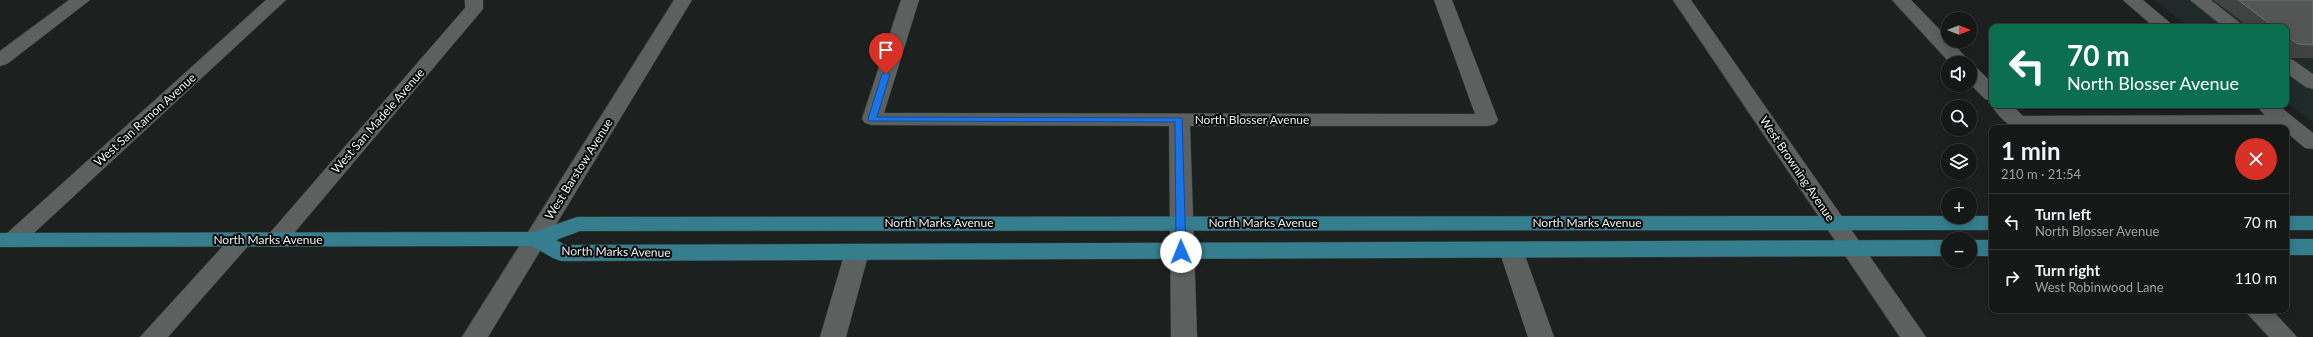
<!DOCTYPE html>
<html lang="en">
<head>
<meta charset="utf-8">
<style>
  body { margin:0; font-family:Lato,sans-serif; background:#1e2120; color:#f1f3f6; height:100vh; display:flex; flex-direction:column; font-size:15px; white-space:nowrap }
  * { box-sizing:border-box; margin:0 }
  p { font-size:13px; color:#9da0a1 }
  .icon { flex:none; width:22px; height:22px; fill:none; stroke:currentColor; stroke-width:2; stroke-linecap:round; stroke-linejoin:round }
  .map { position:relative; flex:1; overflow:hidden }
  .sheet { position:absolute; left:1989px; top:125px; width:300px; height:188px; display:flex; flex-direction:column; background:#151817; border-radius:8px; box-shadow:0 2px 10px #0003,0 0 0 1px #343736 }
  .sheet>* { flex:none }
  .guide { position:absolute; left:1989px; top:24px; width:300px; height:84px; border-radius:8px; box-shadow:0 2px 10px #0003,0 0 0 1px #343736; background:#0b6e4f; color:#fff; overflow:hidden }
  .needle { width:26px; rotate:90deg }
  .buttons { position:absolute; left:1941px; top:12px; display:grid; gap:8px }
  .buttons a { display:grid; place-items:center; width:36px; height:36px; border-radius:50%; background:#151817; box-shadow:0 2px 10px #0003,0 0 0 1px #343736; font-size:20px }
  .pin { position:absolute; display:grid; place-items:center; width:34px; height:34px; color:#fff; margin:-41px -17px; border-radius:50% 50% 50% 0; rotate:-45deg; box-shadow:0 0 4px #0007 }
  .pin .icon { rotate:45deg }
  .me { position:absolute; width:44px; margin:-22px; rotate:359deg; stroke-linejoin:round; filter:drop-shadow(0 0 3px #0008) }
  .turn { display:flex; align-items:center; gap:14px; height:84px; padding:0 12px; font-size:18px }
  .turn .icon { width:52px; height:52px; stroke-width:2.5 }
  .turn b { display:block; font-size:28px; line-height:34px }
  .round { display:grid; place-items:center; flex:none; width:42px; height:42px; border-radius:21px; background:#1e2120 }
  .overview { display:flex; align-items:center; justify-content:space-between; height:68px; padding:0 12px }
  h1 { font-size:24px; font-weight:700; line-height:30px }
  ul { padding:0; list-style:none }
  li { display:flex; align-items:center; gap:12px; height:56px; padding:0 12px; border-top:1px solid #343736 }
  li div { flex:1 }
  li b { display:block; font-size:15px }
  li em { font-style:normal }
  .map>svg:first-child { display:block }
  .built { fill:#202b29 }
  .lines { fill:none; stroke-linecap:round; stroke-linejoin:round }
  .minor-casing { stroke:#3a3d3c; stroke-width:1 }
  .major-casing { stroke:#3a3d3c; stroke-width:1 }
  .minor { fill:#5c6160; fill-rule:evenodd }
  .major { fill:#357e8e; fill-rule:evenodd }
  .wall { fill:#404341 }
  .building { fill:#535654; stroke:#6b6e6d }
  .route { fill:#1a73e8; stroke:#114b97 }
  .labels { text-anchor:middle; stroke-width:4; stroke-linejoin:round; paint-order:stroke }
  .street-label { font-size:12px; fill:#eef1f1; stroke:#080909 }
</style>
</head>
<body>
<div class="map">
<svg width="2313" height="337" viewBox="0 0 2313 337">
  <rect width="100%" height="100%" fill="#1c201f"/>
  <!-- built -->
  <path class="built" d="M 2154,0 L 2313,0 L 2313,122 L 2286,102 L 2286,27 L 2189,27 Z"/>
  <g class="lines">
    <defs>
      <g id="minor">
        <path d="M 69,0 L 90,0 L 7,64 L 0,66 L 0,51 Z"/>
        <path d="M 266,0 L 286,0 L 21,245 L 13,247 L 5,245 L 1,240 L 5,235 Z"/>
        <path d="M 465,0 L 483,0 L 483,9 L 284,245 L 276,247 L 268,245 L 264,240 L 268,235 L 465,8 Z"/>
        <path d="M 674,0 L 692,0 L 488,337 L 462,337 Z"/>
        <path d="M 901,0 L 919,0 L 884,113 L 1475,114 L 1434,0 L 1452,0 L 1498,120 L 1495,124 L 1488,126 L 1190,126 L 1197,337 L 1171,337 L 1169,126 L 872,125 L 865,123 L 862,119 Z"/>
        <path d="M 1673,0 L 1691,0 L 1926,337 L 1900,337 Z"/>
        <path d="M 1892,0 L 1911,0 L 1948,38 L 1948,41 L 1951,41 L 1971,63 L 1970,64 L 1950,63 Z"/>
        <path d="M 2123,0 L 2143,0 L 2175,27 L 2154,27 Z"/>
        <path d="M 2190,0 L 2211,0 L 2245,27 L 2224,27 Z"/>
        <path d="M 2286,58 L 2293,60 L 2313,74 L 2313,89 L 2306,87 L 2286,73 Z"/>
        <path d="M 1970,66 L 1977,68 L 1992,83 L 1992,101 L 1985,99 L 1970,84 Z"/>
        <path d="M 1992,103 L 1992,105 L 2012,105 L 2023,116 L 2265,115 L 2255,105 L 2278,105 L 2313,133 L 2313,149 L 2305,148 L 2286,132 L 2286,128 L 2280,127 L 2016,128 C 2006,125 1997,114 1991,105 Z"/>
        <path d="M 241,233 L 249,235 L 253,240 L 249,245 L 168,337 L 140,337 L 233,235 Z"/>
        <path d="M 1511,242 L 1519,245 L 1523,250 L 1554,337 L 1528,337 L 1499,250 L 1503,245 Z"/>
        <path d="M 857,244 L 865,247 L 869,252 L 846,337 L 820,337 L 845,252 L 849,247 Z"/>
        <path d="M 2244,310 L 2272,310 L 2297,337 L 2269,337 Z"/>
      </g>
      <g id="major">
        <path d="M 1948,216 L 1992,216 L 1992,230 L 580,231 L 556,240 L 565,245 L 1948,240 L 1948,256 L 561,261 L 553,258 L 532,246 L 0,247 L 0,233 L 534,232 L 577,217 Z"/>
        <rect x="2286" y="216" width="27" height="14"/>
        <rect x="2286" y="239" width="27" height="16"/>
        <rect x="1970" y="240" width="22" height="16"/>
      </g>
    </defs>
    <!-- minor casing -->
    <use href="#minor" class="minor-casing"/>
    <!-- major casing -->
    <use href="#major" class="major-casing"/>
    <!-- minor -->
    <use href="#minor" class="minor"/>
    <!-- major -->
    <use href="#major" class="major"/>
  </g>
  <!-- wall -->
  <path class="wall" d="M 2213,0 L 2313,0 L 2313,58 L 2290,58 L 2286,55 L 2286,27 L 2249,27 Z"/>
  <!-- building -->
  <path class="building" d="M 2238,0 L 2313,0 L 2313,45 L 2298,44 L 2286,36 L 2286,27 L 2274,27 Z"/>
  <!-- route -->
  <path class="route" d="M 886,72 L 890,74 L 877,117 L 1182,118 L 1186,252 L 1181,255 L 1176,252 L 1175,122 L 869,121 L 868,119 L 882,74 Z"/>
  <g class="labels">
    <!-- street labels -->
    <g class="street-label">
      <text transform="translate(145 120) rotate(-42)" y="4">West San Ramon Avenue</text>
      <text x="1252" y="124">North Blosser Avenue</text>
      <text transform="translate(378 121) rotate(-49)" y="4">West San Madele Avenue</text>
      <text transform="translate(579 169) rotate(-58)" y="4">West Barstow Avenue</text>
      <text transform="translate(1797 169) rotate(56)" y="4">West Browning Avenue</text>
      <text x="939" y="227">North Marks Avenue</text>
      <text x="1263" y="227">North Marks Avenue</text>
      <text x="1587" y="227">North Marks Avenue</text>
      <text x="268" y="244">North Marks Avenue</text>
      <text transform="translate(616 252) rotate(1)" y="4">North Marks Avenue</text>
    </g>
  </g>
</svg>
<div class="buttons">
<a><svg class="needle" viewBox="-14 -14 28 28"><path d="M0-13l5 13h-10z" fill="#e53935"/><path d="M0 13l5-13h-10z" fill="#9da0a1"/></svg></a>
<a><svg class="icon" aria-label="sound" viewBox="0 0 24 24"><path d="M4 9h4l5-4v14l-5-4H4zM17 9q2 3 0 6"/></svg></a>
<a><svg class="icon" aria-label="search" viewBox="0 0 24 24"><circle cx="10" cy="10" r="6"/><path d="M15 15l6 6"/></svg></a>
<a><svg class="icon" aria-label="layers" viewBox="0 0 24 24"><path d="M12 4l9 5-9 5-9-5zM3 14l9 5 9-5"/></svg></a>
<a>+</a>
<a>−</a>
</div>
<div class="pin" style="left:886px;top:74px;background:#d93025"><svg class="icon" aria-label="arrive" viewBox="0 0 24 24"><path d="M6 21V4h12l-3 4 3 4H6"/></svg></div>
<svg class="me" style="left:1181px;top:252px" viewBox="-20 -20 40 40"><circle r="19" fill="#fff"/><path d="M0-13L10 11 0 6-10 11z" fill="#1a73e8"/></svg>
<div class="guide">
<div class="turn"><svg class="icon" aria-label="left" viewBox="0 0 24 24"><path d="M17 20v-9H6M10 6l-5 5 5 5"/></svg><div><b>70 m</b>North Blosser Avenue</div></div>
</div>
<section class="sheet">
<div class="overview"><div><h1>1 min</h1><p>210 m · 21:54</p></div><a class="round" style="background:#d93025;color:#fff"><svg class="icon" aria-label="close" viewBox="0 0 24 24"><path d="M6 6l12 12M18 6L6 18"/></svg></a></div>
<ul>
<li><svg class="icon" aria-label="left" viewBox="0 0 24 24"><path d="M17 20v-9H6M10 6l-5 5 5 5"/></svg><div><b>Turn left</b><p>North Blosser Avenue</p></div><em>70 m</em></li>
<li><svg class="icon" aria-label="right" viewBox="0 0 24 24"><path d="M7 20v-9h11M14 6l5 5-5 5"/></svg><div><b>Turn right</b><p>West Robinwood Lane</p></div><em>110 m</em></li>
</ul>
</section>
</div>
</body>
</html>
